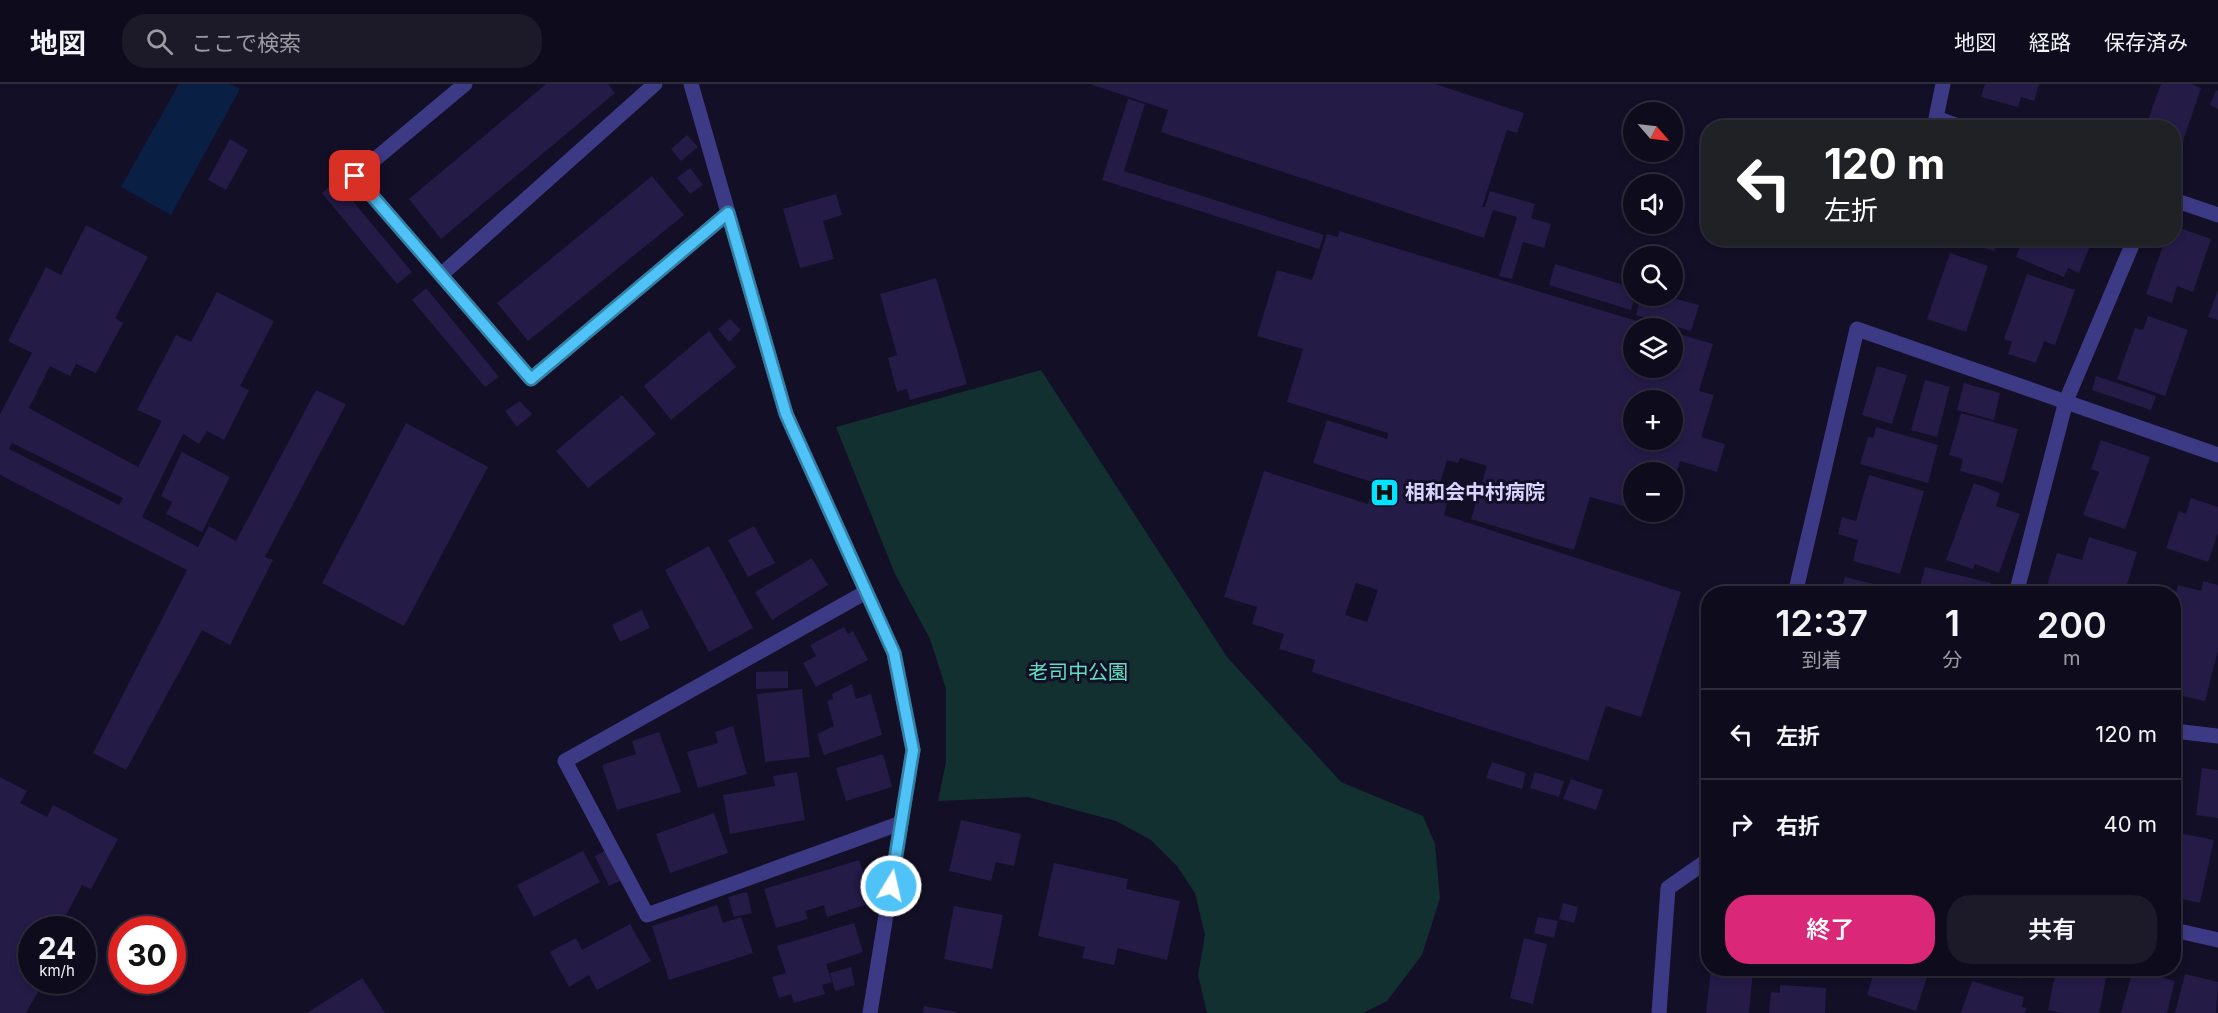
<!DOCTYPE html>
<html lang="ja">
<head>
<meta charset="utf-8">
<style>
  body { margin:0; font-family:Inter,"Noto Sans JP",sans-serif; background:#1c1929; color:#f1f3f6; height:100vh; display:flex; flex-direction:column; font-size:22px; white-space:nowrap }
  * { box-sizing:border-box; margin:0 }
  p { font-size:20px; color:#9b9ba3 }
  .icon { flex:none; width:33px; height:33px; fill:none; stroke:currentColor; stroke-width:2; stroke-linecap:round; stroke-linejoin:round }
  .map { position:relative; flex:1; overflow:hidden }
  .panel { position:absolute; left:1701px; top:502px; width:480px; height:390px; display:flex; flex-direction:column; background:#0e0b1c; border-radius:24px; box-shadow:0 3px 9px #0003,0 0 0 2px #2e2b3b }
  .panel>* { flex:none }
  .guide { position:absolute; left:1701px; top:36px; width:480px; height:126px; border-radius:24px; box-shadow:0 3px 9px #0003,0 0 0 2px #2e2b3b; background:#202124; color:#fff; overflow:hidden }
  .needle { width:39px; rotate:118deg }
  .tools { position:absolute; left:1623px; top:18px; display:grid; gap:12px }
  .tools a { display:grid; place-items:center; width:60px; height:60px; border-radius:50%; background:#0e0b1c; box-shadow:0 3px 9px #0003,0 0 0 2px #2e2b3b; font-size:30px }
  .speed { position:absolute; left:18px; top:832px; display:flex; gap:12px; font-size:30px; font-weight:700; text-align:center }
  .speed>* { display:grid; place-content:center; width:78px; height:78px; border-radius:50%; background:#0e0b1c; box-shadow:0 3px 9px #0003,0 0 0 2px #2e2b3b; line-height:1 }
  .speed small { font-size:15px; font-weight:400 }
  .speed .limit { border:9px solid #d22; background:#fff; color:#111 }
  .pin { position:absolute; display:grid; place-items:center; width:51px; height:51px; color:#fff; margin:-26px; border-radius:12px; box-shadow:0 3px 9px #0006 }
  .me { position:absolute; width:66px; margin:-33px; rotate:9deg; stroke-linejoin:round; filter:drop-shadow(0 0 4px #0008) }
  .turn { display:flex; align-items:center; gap:21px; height:126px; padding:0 24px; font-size:27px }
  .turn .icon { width:78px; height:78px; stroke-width:2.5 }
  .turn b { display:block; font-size:42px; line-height:51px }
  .eta { display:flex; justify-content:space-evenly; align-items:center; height:102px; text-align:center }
  .eta b { font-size:36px; font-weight:600; line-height:42px }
  .button { display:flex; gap:12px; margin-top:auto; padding:12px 24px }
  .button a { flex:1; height:69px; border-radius:24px; background:#db2777; color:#fff; font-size:24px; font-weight:600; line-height:69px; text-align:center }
  .button a+a { background:#1c1929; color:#f1f3f6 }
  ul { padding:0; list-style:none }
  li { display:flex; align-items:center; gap:18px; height:90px; padding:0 24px; border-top:2px solid #2e2b3b }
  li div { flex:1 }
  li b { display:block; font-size:22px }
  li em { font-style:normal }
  header { display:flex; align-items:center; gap:36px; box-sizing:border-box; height:84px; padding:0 30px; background:#0e0b1c; border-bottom:2px solid #2e2b3b }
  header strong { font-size:28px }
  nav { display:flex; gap:33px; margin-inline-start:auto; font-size:21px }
  .search { width:420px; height:54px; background:#1c1929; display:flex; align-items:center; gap:15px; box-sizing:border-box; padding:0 21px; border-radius:24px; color:#9b9ba3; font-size:22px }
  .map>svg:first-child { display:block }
  .green { fill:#12302f }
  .water { fill:#0a1f44 }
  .building { fill:#241b47; fill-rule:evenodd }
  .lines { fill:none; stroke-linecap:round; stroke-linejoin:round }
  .minor { stroke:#3d3a85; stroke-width:15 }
  .route-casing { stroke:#337fa1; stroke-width:15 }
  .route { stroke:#4fc3f7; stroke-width:10 }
  .labels { text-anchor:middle; stroke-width:6; stroke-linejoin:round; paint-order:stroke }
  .poi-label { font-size:20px; font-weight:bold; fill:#d9d4ff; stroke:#130f26; text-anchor:start }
  .park-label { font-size:20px; fill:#5fe0c0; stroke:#130f26 }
</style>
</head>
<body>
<header>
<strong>地図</strong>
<div class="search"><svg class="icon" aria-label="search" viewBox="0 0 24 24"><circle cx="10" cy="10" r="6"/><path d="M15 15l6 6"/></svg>ここで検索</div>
<nav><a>地図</a><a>経路</a><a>保存済み</a></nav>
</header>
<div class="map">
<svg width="2218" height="929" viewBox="0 0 2218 929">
  <rect width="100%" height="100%" fill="#130f26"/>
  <!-- green -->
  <path class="green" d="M 1041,286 L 1227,573 L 1341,698 L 1423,732 L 1435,760 L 1440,814 L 1422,871 L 1387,917 L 1363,929 L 1207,929 L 1198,891 L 1205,851 L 1195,809 L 1177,782 L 1151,756 L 1116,737 L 1028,713 L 938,717 L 946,678 L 946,605 L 930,555 L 895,490 L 836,343 Z"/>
  <!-- water -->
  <path class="water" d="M 179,0 L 230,0 L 240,5 L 171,131 L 121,103 Z"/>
  <!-- building -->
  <g class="building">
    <path d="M 546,0 L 608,0 L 615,9 L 441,155 L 409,115 Z"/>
    <path d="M 1090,0 L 1435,0 L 1524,29 L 1517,49 L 1507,46 L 1482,123 L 1485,123 L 1490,107 L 1535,120 L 1531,134 L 1551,140 L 1544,164 L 1523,158 L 1512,195 L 1499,192 L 1517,133 L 1493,126 L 1484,154 L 1161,48 L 1168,26 Z"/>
    <path d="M 1985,0 L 2039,0 L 2034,17 L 2021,13 L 2018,23 L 1981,13 Z"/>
    <path d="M 2161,0 L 2191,0 L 2201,4 L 2174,83 L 2174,44 L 2164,44 L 2164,42 L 2148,36 Z"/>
    <path d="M 2216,6 L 2218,7 L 2218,25 L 2210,21 Z"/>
    <path d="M 1128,15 L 1145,20 L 1124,87 L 1324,151 L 1319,165 L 1102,96 Z"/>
    <path d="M 687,51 L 698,63 L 681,77 L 671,65 Z"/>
    <path d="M 230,55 L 248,66 L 226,106 L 208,96 Z"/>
    <path d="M 690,84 L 703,101 L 690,110 L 677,94 Z"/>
    <path d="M 652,92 L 684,131 L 528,257 L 497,219 Z"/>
    <path d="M 336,97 L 412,188 L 397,200 L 322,109 Z"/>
    <path d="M 836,110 L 842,131 L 823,137 L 834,175 L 800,184 L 783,125 Z"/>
    <path d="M 86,141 L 148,173 L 115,234 L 123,239 L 96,289 L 76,280 L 70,292 L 50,282 L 29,324 L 138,383 L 162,337 L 137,326 L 176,251 L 191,258 L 217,208 L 274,237 L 240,302 L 249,306 L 224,356 L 207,347 L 199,360 L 183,350 L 142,433 L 198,463 L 209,442 L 236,457 L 316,306 L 346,320 L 265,473 L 273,476 L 230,561 L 202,546 L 126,686 L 93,669 L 187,486 L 0,391 L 0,330 L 32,269 L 8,257 L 46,183 L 61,191 ZM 12,359 L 123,414 L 119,421 L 9,365 Z"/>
    <path d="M 2174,142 L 2211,155 L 2193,208 L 2177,202 L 2172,219 L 2146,210 L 2163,162 L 2150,157 L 2151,154 L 2174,154 Z"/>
    <path d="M 1339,147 L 1660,244 L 1634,244 L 1634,284 L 1672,284 L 1672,248 L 1713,260 L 1699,307 L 1714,311 L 1701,353 L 1725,360 L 1717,388 L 1680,377 L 1673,400 L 1672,388 L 1634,388 L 1634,425 L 1590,413 L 1574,466 L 1471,435 L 1487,382 L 1460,374 L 1458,379 L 1447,376 L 1436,412 L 1448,416 L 1444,431 L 1681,508 L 1641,633 L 1606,622 L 1588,677 L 1312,588 L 1315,576 L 1279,565 L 1284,550 L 1252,540 L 1257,523 L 1224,513 L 1264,387 L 1368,420 L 1375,399 L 1313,379 L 1327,336 L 1387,355 L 1388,349 L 1287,318 L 1303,265 L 1257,252 L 1277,186 L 1312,196 L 1327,150 L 1338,153 ZM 1634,316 L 1672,316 L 1672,356 L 1634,356 ZM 1356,499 L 1378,506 L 1367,538 L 1345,531 Z"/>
    <path d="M 1954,154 L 2008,154 L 2007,160 L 1998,158 L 1994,167 Z"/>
    <path d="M 2023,154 L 2093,154 L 2079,189 L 2068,184 L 2064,193 L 2016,173 Z"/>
    <path d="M 1950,169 L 1988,182 L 1966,248 L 1927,235 Z"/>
    <path d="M 1555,180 L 1634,204 L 1634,212 L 1635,212 L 1631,226 L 1549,201 Z"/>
    <path d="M 2027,190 L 2075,206 L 2055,261 L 2044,257 L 2036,279 L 2008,270 L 2012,258 L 2004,255 Z"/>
    <path d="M 936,194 L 967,300 L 910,316 L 907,305 L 897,308 L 888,274 L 897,271 L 880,210 Z"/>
    <path d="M 426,204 L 499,293 L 485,303 L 412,216 Z"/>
    <path d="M 2218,206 L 2218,236 L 2208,233 Z"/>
    <path d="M 1641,212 L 1665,212 L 1699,221 L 1691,247 L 1636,231 Z"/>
    <path d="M 2148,232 L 2188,246 L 2165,312 L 2117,295 L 2135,244 L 2143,246 Z"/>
    <path d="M 730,235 L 741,246 L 729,258 L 718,245 Z"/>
    <path d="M 709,247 L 736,283 L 671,336 L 644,302 Z"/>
    <path d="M 1877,282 L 1907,291 L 1892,340 L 1862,331 Z"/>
    <path d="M 2096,292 L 2156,312 L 2151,326 L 2092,306 Z"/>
    <path d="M 1925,296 L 1950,303 L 1937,353 L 1911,346 Z"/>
    <path d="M 1964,299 L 2000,309 L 1994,336 L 1957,326 Z"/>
    <path d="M 622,311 L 656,350 L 588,404 L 556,367 Z"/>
    <path d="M 520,317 L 532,330 L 517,343 L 505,327 Z"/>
    <path d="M 1961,329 L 2018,345 L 2003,399 L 1960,387 L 1963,375 L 1949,371 Z"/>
    <path d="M 406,339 L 488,383 L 404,542 L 322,499 Z"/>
    <path d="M 1876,343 L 1938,361 L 1928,399 L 1860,380 L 1868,353 L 1873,354 Z"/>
    <path d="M 2101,356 L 2150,373 L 2125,445 L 2083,431 L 2099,388 L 2091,385 Z"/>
    <path d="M 182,368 L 230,393 L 202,448 L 166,430 L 172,418 L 161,412 Z"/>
    <path d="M 1869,391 L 1924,407 L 1900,490 L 1853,477 L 1858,456 L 1838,450 L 1842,433 L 1856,437 Z"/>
    <path d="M 1974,399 L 2000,409 L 1996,422 L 2020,430 L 1999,489 L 1975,480 L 1973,485 L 1946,476 Z"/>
    <path d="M 2191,414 L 2218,423 L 2218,449 L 2208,478 L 2166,464 L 2179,427 L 2186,430 Z"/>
    <path d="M 1642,428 L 1665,428 L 1663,434 Z"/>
    <path d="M 754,442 L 775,479 L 748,493 L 728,456 Z"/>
    <path d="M 2089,453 L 2137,468 L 2124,510 L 2050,510 L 2045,508 L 2057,469 L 2082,476 Z"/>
    <path d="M 709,462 L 753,544 L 709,568 L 665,486 Z"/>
    <path d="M 812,474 L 828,501 L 772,536 L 755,508 Z"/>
    <path d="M 1925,483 L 1991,499 L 1988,510 L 1918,510 Z"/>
    <path d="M 1845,493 L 1898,506 L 1897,510 L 1840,510 Z"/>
    <path d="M 2203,497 L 2218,501 L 2218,566 L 2205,617 L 2178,611 L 2174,623 L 2174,517 L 2178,501 L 2201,507 Z"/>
    <path d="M 642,526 L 650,544 L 620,558 L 612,541 Z"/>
    <path d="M 844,543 L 848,550 L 853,547 L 868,576 L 816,603 L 803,579 L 816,572 L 810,561 Z"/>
    <path d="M 788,587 L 788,604 L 756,605 L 756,588 Z"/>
    <path d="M 852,600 L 856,615 L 871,610 L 882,651 L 824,671 L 817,650 L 834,642 L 827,617 L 833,615 L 832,610 Z"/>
    <path d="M 802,605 L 810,673 L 765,678 L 757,610 Z"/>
    <path d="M 733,642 L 747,690 L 698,704 L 687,668 L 718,659 L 715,648 Z"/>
    <path d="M 659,648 L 681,708 L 617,726 L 602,681 L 636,670 L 632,657 Z"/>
    <path d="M 883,670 L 892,703 L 846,717 L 836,684 Z"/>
    <path d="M 1492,678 L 1526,689 L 1522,705 L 1486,694 Z"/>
    <path d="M 2202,684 L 2218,686 L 2218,734 L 2196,731 Z"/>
    <path d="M 797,688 L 805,736 L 730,750 L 723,711 L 775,702 L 773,692 Z"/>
    <path d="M 1535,688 L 1564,697 L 1559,713 L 1530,704 Z"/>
    <path d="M 0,693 L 27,707 L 20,719 L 47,733 L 53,721 L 118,755 L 91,805 L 82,801 L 58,846 L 32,846 L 32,897 L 44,897 L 26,929 L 0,929 Z"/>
    <path d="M 1571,695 L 1603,706 L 1596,726 L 1563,715 Z"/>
    <path d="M 714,729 L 728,769 L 670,789 L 656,750 Z"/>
    <path d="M 961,736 L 1021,750 L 1014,782 L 996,778 L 991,797 L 949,787 Z"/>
    <path d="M 2174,748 L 2214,756 L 2200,819 L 2174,813 Z"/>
    <path d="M 606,766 L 622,796 L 609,802 L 595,772 Z"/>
    <path d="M 583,767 L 600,798 L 534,833 L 517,801 Z"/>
    <path d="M 859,776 L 867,800 L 860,803 L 865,821 L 827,833 L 824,821 L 805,827 L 808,835 L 776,844 L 764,805 Z"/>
    <path d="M 1054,779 L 1128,795 L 1126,805 L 1180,817 L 1167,876 L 1118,864 L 1114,881 L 1082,874 L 1085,863 L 1038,852 Z"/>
    <path d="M 747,808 L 752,829 L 734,833 L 728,813 Z"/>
    <path d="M 1563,819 L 1578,823 L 1574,839 L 1559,835 Z"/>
    <path d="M 717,821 L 723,839 L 741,833 L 753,869 L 669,896 L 652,842 Z"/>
    <path d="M 954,822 L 1003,831 L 992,885 L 944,875 Z"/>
    <path d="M 1538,833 L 1558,837 L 1554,854 L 1534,849 Z"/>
    <path d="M 854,839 L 863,868 L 826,880 L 832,898 L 822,901 L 825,910 L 794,919 L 791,910 L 779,914 L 772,893 L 786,889 L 777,862 Z"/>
    <path d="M 630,840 L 651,877 L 597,906 L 589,891 L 569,903 L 550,868 L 576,854 L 582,866 Z"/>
    <path d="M 1524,854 L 1547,860 L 1533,920 L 1510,914 Z"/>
    <path d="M 851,883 L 855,901 L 835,907 L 830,889 Z"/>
    <path d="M 1711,885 L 1753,887 L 1749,929 L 1706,929 Z"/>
    <path d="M 1875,885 L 1913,885 L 1928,890 L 1916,927 L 1867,911 Z"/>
    <path d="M 1998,885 L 2041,885 L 2038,894 L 2022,889 L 2020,895 L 1997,889 Z"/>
    <path d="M 2056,885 L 2108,885 L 2099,929 L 2062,929 L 2048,926 Z"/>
    <path d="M 2133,886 L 2175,897 L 2167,929 L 2121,929 Z"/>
    <path d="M 2185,890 L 2218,898 L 2216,929 L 2175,929 Z"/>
    <path d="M 362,894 L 385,929 L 307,929 Z"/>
    <path d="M 1972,897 L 2024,913 L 2022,923 L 2027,924 L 2025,929 L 1961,929 Z"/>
    <path d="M 1780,901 L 1826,904 L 1825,929 L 1769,929 L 1771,908 L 1780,909 Z"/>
    <path d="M 924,922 L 957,928 L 956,929 L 923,929 Z"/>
  </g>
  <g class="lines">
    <!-- minor -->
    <g class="minor">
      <path d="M 465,0 L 355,92 L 531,295 L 728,129"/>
      <path d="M 691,0 L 786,330 L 894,569 L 913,666 L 870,929"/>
      <path d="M 1943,0 L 1936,34 L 1964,44"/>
      <path d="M 2174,116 L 2218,131"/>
      <path d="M 441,191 L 655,0"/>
      <path d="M 866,508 L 565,677 L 647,831 L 901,739"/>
      <path d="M 1795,510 L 1857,245 L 2218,371"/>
      <path d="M 2016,510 L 2066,317 L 2135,154"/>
      <path d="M 2174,647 L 2218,652"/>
      <path d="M 2174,846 L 2218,856"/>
      <path d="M 1659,929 L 1668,804 L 1708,776"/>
    </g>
  </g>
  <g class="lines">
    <defs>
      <path id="route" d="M 355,92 L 531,295 L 728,129 L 786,330 L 894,569 L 913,666 L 891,802"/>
    </defs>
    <!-- route casing -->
    <use href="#route" class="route-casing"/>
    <!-- route -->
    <use href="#route" class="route"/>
  </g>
  <!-- icons -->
  <defs>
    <symbol id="hospital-square" viewBox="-11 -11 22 22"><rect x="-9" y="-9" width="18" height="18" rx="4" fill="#00e5ff" stroke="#130f26"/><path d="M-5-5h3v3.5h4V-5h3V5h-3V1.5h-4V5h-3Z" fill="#111"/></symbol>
  </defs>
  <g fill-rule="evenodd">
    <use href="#hospital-square" x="1368" y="392" width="33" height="33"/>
  </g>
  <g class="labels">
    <!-- poi labels -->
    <g class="poi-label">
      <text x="1405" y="415">相和会中村病院</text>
    </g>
    <!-- park labels -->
    <g class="park-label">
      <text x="1078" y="595">老司中公園</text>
    </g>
  </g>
</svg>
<div class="tools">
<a><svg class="needle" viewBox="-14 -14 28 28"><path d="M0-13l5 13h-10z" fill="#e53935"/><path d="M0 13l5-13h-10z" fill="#9b9ba3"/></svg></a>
<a><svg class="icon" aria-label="sound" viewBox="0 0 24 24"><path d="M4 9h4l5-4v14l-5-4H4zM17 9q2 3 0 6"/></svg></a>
<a><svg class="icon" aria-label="search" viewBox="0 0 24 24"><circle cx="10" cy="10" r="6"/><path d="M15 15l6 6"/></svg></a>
<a><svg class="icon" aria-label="layers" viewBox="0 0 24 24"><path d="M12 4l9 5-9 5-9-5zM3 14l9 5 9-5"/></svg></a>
<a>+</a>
<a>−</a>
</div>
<div class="speed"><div>24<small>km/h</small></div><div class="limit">30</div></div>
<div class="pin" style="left:355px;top:92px;background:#d93025"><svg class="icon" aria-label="arrive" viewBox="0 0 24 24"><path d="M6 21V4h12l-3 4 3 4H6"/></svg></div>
<svg class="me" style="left:891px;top:802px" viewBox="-20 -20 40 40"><circle r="17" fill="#4fc3f7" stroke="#fff" stroke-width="3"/><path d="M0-11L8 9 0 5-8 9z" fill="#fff"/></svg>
<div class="guide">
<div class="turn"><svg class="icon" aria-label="left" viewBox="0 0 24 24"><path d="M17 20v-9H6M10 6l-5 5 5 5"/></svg><div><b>120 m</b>左折</div></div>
</div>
<section class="panel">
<div class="eta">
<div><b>12:37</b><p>到着</p></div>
<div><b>1</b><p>分</p></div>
<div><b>200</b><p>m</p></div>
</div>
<ul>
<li><svg class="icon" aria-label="left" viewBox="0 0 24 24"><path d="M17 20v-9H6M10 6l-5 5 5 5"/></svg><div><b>左折</b></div><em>120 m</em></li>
<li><svg class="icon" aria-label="right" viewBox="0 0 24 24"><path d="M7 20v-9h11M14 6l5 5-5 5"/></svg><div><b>右折</b></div><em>40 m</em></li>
</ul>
<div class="button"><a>終了</a><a>共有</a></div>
</section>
</div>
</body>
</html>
